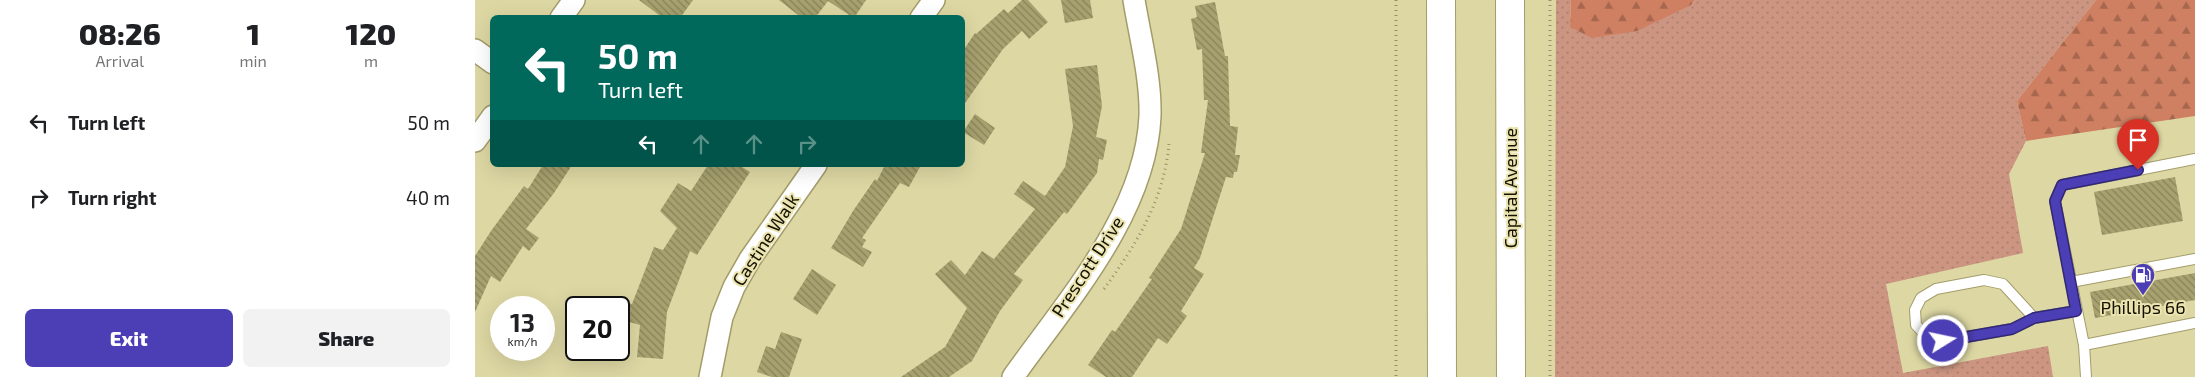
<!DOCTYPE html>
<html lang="en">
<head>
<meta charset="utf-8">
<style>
  body { margin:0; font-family:"Exo 2",sans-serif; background:#f2f2f2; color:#202124; height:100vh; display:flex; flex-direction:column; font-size:19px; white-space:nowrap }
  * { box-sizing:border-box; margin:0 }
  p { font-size:16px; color:#757577 }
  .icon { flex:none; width:28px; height:28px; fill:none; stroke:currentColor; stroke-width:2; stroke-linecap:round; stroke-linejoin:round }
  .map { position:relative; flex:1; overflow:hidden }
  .sheet { display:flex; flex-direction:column; background:#fff; width:475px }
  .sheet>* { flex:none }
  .banner { position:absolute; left:15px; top:15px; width:475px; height:152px; border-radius:8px; box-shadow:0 5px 20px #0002; background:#00695c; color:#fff; overflow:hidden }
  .speed { position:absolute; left:15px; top:296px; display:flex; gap:10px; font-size:25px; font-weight:700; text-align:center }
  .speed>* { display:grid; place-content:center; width:65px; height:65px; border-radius:50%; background:#fff; box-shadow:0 5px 20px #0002; line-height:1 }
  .speed small { font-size:12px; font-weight:400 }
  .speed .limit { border:2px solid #111; border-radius:8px; background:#fff; color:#111 }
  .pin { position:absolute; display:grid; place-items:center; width:42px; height:42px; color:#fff; margin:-51px -21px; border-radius:50% 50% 50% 0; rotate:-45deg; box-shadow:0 0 5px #0007 }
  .pin .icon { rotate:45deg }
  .me { position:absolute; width:55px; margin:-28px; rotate:80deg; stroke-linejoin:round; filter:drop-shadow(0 0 4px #0008) }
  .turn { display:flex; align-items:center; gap:18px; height:105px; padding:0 25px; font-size:22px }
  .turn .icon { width:65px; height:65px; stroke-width:2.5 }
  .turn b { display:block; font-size:35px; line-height:42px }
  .lanes { display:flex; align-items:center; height:48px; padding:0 25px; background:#0003; justify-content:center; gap:25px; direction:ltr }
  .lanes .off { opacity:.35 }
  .eta { display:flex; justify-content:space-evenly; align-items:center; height:85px; text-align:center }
  .eta b { font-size:30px; font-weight:800; line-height:35px }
  .action { display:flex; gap:10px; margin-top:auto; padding:10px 25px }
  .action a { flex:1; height:58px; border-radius:8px; background:#4c3eb5; color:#fff; font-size:20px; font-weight:800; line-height:58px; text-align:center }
  .action a+a { background:#f2f2f2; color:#202124 }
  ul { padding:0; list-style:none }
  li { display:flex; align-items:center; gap:15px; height:75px; padding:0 25px }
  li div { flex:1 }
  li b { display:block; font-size:19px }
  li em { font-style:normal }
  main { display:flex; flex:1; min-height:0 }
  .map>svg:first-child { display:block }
  .grass { fill:url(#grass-dots) }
  .forest { fill:url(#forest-firs) }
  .building { fill:url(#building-back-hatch) }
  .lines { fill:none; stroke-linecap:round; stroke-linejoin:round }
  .service-casing { stroke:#a39c6a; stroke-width:12 }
  .minor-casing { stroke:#a39c6a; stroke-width:24 }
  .trunk-casing { stroke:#a39c6a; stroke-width:30 }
  .path { stroke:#959069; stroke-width:3; stroke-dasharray:1 4; stroke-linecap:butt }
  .service { stroke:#fff; stroke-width:10 }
  .minor { stroke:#fff; stroke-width:21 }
  .trunk { stroke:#fff; stroke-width:28 }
  .route-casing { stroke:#312876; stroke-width:12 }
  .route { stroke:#4c3eb5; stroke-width:9 }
  .labels { text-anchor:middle; stroke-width:4; stroke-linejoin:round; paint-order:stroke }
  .street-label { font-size:18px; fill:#141101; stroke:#ebe4b0 }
  .poi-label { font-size:18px; fill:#141101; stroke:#ebe4b0 }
</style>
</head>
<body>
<main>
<section class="sheet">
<div class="eta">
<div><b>08:26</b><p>Arrival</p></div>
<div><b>1</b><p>min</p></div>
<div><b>120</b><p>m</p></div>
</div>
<ul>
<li><svg class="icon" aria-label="left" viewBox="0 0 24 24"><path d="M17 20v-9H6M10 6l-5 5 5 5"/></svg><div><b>Turn left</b></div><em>50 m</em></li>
<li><svg class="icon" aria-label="right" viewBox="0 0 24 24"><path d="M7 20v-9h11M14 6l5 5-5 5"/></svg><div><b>Turn right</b></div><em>40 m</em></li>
</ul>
<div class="action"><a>Exit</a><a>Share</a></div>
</section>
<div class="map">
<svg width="1720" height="377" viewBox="0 0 1720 377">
  <defs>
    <pattern id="grass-dots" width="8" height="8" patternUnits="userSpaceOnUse" patternTransform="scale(1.25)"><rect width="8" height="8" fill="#cb9581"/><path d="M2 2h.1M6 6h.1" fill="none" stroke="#ad7f6e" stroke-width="1.8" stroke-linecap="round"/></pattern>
    <pattern id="forest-firs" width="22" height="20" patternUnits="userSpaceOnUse" patternTransform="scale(1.25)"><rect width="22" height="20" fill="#cf8062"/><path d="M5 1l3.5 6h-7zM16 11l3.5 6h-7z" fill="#a7674e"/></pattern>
    <pattern id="building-back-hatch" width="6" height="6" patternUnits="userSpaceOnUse" patternTransform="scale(1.25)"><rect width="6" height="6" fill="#a7a16f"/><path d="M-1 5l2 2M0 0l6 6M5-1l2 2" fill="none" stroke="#878259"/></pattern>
  </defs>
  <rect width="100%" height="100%" fill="#ddd7a3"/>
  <!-- grass -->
  <path class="grass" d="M 1081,0 L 1096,0 L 1095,27 L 1216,5 L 1220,0 L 1621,0 L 1542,101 L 1551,141 L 1534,174 L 1548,253 L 1411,284 L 1428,373 L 1573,346 L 1578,377 L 1080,377 Z"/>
  <!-- forest -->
  <g class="forest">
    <path d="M 1096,0 L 1220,0 L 1216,5 L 1162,31 L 1117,38 L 1095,27 Z"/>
    <path d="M 1621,0 L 1720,0 L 1720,116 L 1551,141 L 1542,101 Z"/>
  </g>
  <!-- building -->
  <g class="building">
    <path d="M 164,0 L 218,0 L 205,18 L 188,18 Z"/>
    <path d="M 304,0 L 391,0 L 379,18 L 353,1 L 340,18 L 327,18 Z"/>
    <path d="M 547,0 L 553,0 L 573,22 L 554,39 L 547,31 L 528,49 L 488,106 L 488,51 L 500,33 L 501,34 L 529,9 L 533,13 Z"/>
    <path d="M 586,0 L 615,0 L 618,18 L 590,23 Z"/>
    <path d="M 740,2 L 750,56 L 753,56 L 755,126 L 763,127 L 760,155 L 765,155 L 762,172 L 759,172 L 758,178 L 751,177 L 725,258 L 719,268 L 729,274 L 706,311 L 712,316 L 692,344 L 683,338 L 657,377 L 631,377 L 613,365 L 637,330 L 640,332 L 677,279 L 674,278 L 706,229 L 730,153 L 726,153 L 733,100 L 729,100 L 727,49 L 722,50 L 716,19 L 722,17 L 720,6 Z"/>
    <path d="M 622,65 L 627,106 L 621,137 L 632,140 L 628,160 L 624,159 L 622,173 L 592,214 L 589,212 L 539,274 L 548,280 L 525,311 L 497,361 L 474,377 L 426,377 L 470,347 L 492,308 L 460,274 L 476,260 L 490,275 L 507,251 L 519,259 L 560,209 L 539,194 L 548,181 L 570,196 L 590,167 L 598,126 L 590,69 Z"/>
    <path d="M 500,114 L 520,128 L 509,145 L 488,132 Z"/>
    <path d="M 68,165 L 97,165 L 79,193 L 51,229 L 64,238 L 54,251 L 48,246 L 25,282 L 16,276 L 0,312 L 0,256 L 16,231 L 49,186 L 53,189 Z"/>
    <path d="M 233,165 L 264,165 L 275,172 L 222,255 L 215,251 L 192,312 L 188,359 L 162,357 L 165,325 L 144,319 L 144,301 L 157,304 L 179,247 L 188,250 L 202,228 L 185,211 L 203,183 L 216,191 Z"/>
    <path d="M 410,165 L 446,165 L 434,187 L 425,183 L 387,238 L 391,240 L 387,247 L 397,252 L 388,267 L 356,248 L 378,211 L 400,179 L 402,181 Z"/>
    <path d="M 1700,177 L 1708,221 L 1627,235 L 1619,192 Z"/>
    <path d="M 337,269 L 361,285 L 342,315 L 318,299 Z"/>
    <path d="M 1720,273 L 1720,300 L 1620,318 L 1615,292 Z"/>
    <path d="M 306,332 L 327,339 L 314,377 L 297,377 L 282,372 L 291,346 L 300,349 Z"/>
  </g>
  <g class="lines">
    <defs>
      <g id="service">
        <path d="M 1596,282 L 1720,259"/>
        <path d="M 1559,318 L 1528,284 L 1509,280 L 1461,289 L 1446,298 L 1440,310 L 1441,325 L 1454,339 L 1468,341 L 1537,329 L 1559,318 L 1601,311"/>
        <path d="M 1609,345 L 1580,201 L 1587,185 L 1720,159"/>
        <path d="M 1611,377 L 1609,345 L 1720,323"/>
      </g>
      <g id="minor">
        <path d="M 86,18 L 99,0"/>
        <path d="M 446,18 L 459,0"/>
        <path d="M 0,50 L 18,63"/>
        <path d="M 0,141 L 18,116"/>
        <path d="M 235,377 L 247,317 L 259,287 L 275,259 L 341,165"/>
        <path d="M 538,377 C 592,301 671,213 675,116 C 676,78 665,37 659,0"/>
      </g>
      <g id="trunk">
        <path d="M 966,0 L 967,377"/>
        <path d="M 1035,0 L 1036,377"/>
      </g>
    </defs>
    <!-- service casing -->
    <use href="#service" class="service-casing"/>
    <!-- minor casing -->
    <use href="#minor" class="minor-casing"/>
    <!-- trunk casing -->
    <use href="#trunk" class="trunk-casing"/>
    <!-- path -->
    <g class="path">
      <path d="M 921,0 L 921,377"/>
      <path d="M 1075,0 L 1075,377"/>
      <path d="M 629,289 C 661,245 689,200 694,144"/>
    </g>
    <!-- service -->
    <use href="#service" class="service"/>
    <!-- minor -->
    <use href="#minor" class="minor"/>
    <!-- trunk -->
    <use href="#trunk" class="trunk"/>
  </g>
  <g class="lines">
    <defs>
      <path id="route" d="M 1468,341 L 1537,329 L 1559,318 L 1601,311 L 1580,201 L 1587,185 L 1663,170"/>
    </defs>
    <!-- route casing -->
    <use href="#route" class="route-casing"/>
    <!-- route -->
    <use href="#route" class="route"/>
  </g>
  <!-- icons -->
  <defs>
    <symbol id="fuel-pin" viewBox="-11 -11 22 30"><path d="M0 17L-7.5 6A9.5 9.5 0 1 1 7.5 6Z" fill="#4c3eb5" stroke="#ebe4b0"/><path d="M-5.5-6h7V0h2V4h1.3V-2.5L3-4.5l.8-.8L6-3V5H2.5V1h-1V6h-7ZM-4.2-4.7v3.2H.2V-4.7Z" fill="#fff"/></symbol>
  </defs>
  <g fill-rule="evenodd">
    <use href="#fuel-pin" x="1654" y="261" width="28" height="38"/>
  </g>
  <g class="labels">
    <!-- street labels -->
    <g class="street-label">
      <text transform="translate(1036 188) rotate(-90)" y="6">Capital Avenue</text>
      <text transform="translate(291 240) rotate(-57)" y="6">Castine Walk</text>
      <text transform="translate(613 267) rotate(-57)" y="6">Prescott Drive</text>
    </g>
    <!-- poi labels -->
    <g class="poi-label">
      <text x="1668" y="314">Phillips 66</text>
    </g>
  </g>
</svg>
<div class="speed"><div>13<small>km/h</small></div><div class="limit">20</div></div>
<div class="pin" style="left:1663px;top:170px;background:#d93025"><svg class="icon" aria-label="arrive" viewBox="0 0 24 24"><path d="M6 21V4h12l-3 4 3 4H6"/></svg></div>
<svg class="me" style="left:1468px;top:341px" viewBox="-20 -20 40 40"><circle r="17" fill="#4c3eb5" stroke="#fff" stroke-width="3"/><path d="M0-11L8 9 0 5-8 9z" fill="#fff"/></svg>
<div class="banner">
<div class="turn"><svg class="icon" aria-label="left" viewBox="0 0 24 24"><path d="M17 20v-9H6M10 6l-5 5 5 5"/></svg><div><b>50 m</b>Turn left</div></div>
<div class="lanes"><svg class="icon" aria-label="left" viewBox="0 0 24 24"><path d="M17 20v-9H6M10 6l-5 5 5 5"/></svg><svg class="icon off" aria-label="ahead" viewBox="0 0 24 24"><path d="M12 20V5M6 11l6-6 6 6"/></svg><svg class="icon off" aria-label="ahead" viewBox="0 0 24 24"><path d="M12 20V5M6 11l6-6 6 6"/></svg><svg class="icon off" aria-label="right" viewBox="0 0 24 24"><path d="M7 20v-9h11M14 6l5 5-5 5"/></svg></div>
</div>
</div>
</main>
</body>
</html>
